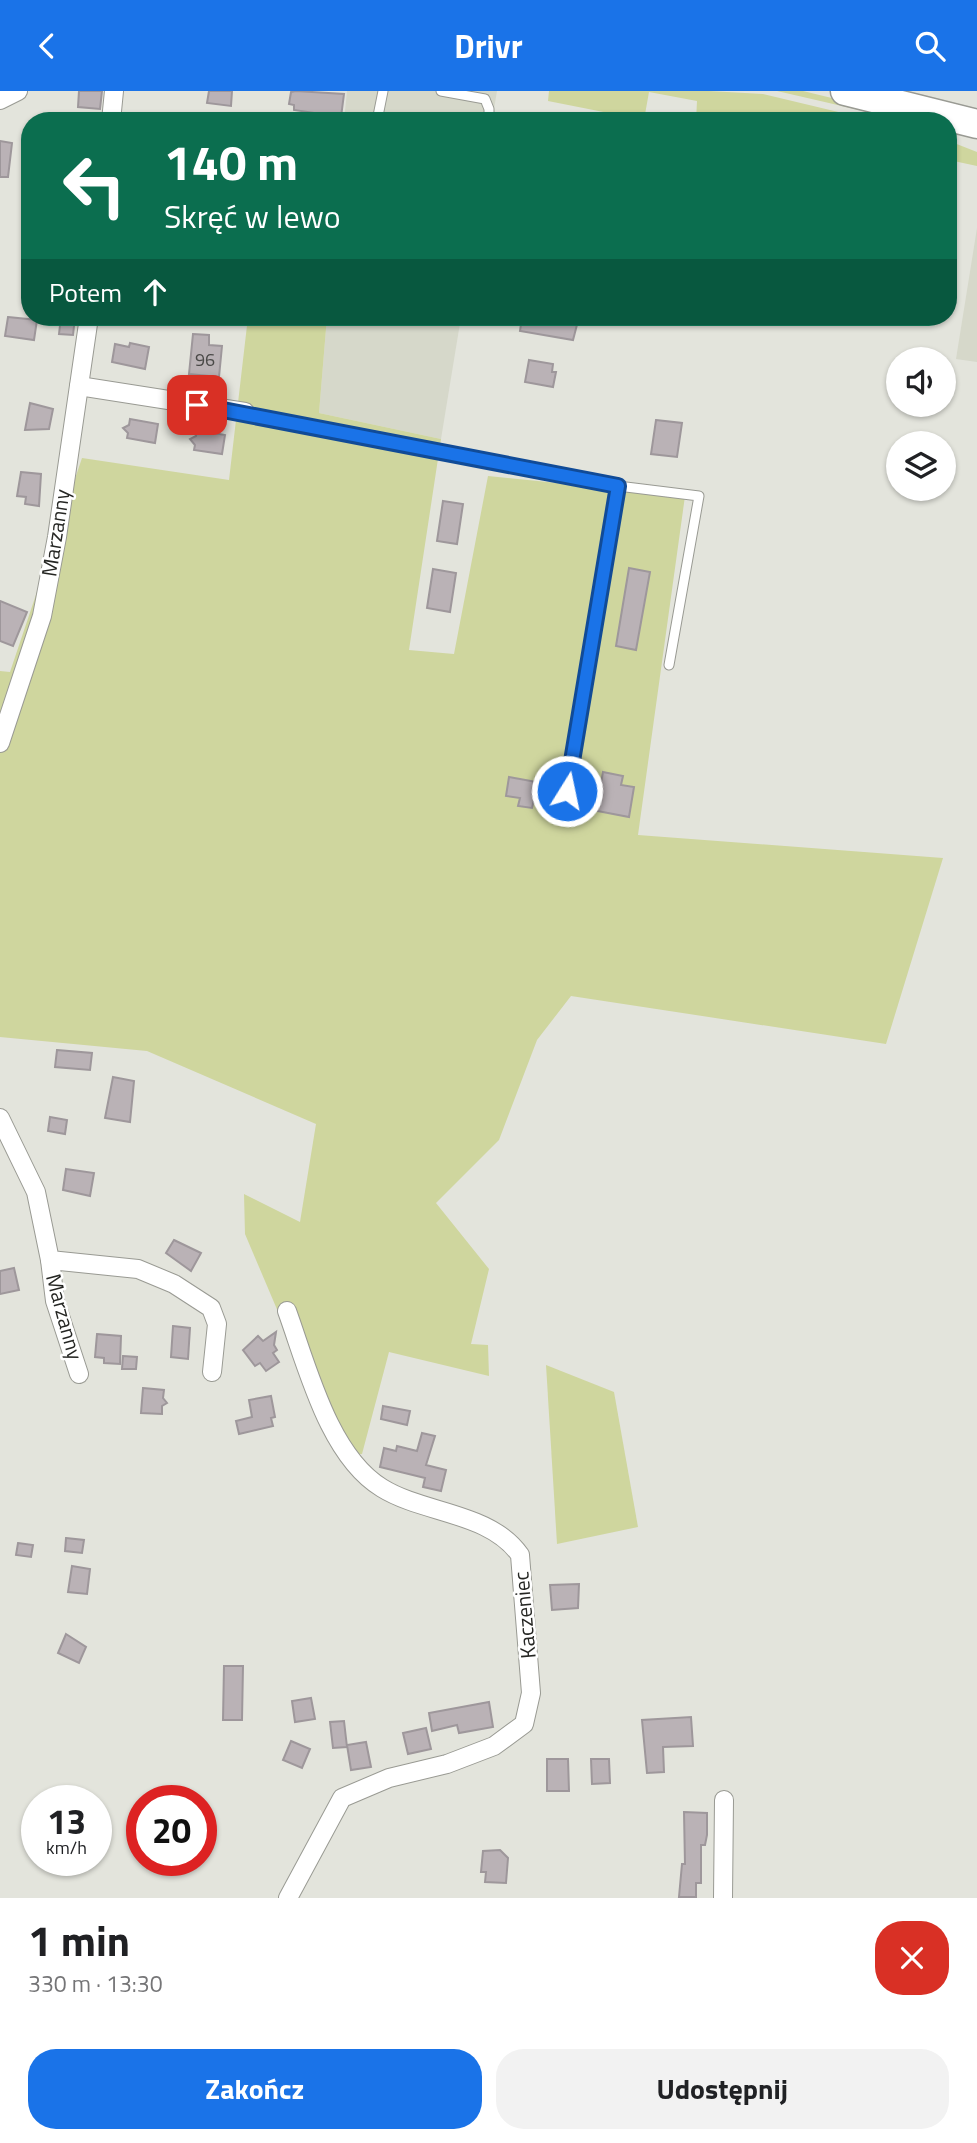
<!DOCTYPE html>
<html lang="pl">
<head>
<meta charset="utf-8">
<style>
  body { margin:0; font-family:"Titillium Web",sans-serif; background:#f2f2f2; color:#202124; height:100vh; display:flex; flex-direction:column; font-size:26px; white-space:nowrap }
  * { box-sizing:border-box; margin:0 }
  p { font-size:23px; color:#757577 }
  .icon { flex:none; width:38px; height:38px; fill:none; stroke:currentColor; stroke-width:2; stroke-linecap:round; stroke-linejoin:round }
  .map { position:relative; height:1807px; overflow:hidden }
  .sheet { display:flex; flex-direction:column; background:#fff; flex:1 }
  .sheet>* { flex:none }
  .hud { position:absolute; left:21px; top:21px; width:936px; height:214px; border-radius:28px; box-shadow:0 2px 5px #0004; background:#0b6e4f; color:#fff; overflow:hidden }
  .fabs { position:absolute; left:886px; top:256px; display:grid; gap:14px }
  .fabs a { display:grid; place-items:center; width:70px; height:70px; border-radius:50%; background:#fff; box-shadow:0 2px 5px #0004; font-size:35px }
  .speed { position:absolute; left:21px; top:1694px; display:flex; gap:14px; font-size:35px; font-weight:700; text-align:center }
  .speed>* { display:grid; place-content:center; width:91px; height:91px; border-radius:50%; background:#fff; box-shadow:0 2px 5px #0004; line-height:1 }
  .speed small { font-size:18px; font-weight:400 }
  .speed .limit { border:10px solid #d22; background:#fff; color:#111 }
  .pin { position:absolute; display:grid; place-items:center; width:60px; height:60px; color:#fff; margin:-30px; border-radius:14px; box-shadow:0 4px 10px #0006 }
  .me { position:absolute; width:77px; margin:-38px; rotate:10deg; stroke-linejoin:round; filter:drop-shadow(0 0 5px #0008) }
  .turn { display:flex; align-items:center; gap:24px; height:147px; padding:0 28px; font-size:32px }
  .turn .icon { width:91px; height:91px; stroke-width:2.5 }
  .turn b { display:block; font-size:49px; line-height:60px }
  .then { display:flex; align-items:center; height:66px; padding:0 28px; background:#0003; gap:14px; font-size:26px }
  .round { display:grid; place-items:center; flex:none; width:74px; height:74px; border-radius:28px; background:#f2f2f2 }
  .head { display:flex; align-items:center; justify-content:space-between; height:119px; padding:0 28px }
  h1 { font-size:42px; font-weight:700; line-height:52px }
  .cta { display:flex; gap:14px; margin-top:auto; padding:14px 28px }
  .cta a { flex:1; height:80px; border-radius:28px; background:#1a73e8; color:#fff; font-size:28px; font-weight:700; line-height:80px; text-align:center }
  .cta a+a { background:#f2f2f2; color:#202124 }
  header { display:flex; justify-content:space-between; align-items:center; height:91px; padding:0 28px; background:#1a73e8; color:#fff; font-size:32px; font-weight:700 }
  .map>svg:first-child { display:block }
  .built { fill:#d6d8ca }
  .green { fill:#cfd69e }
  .building { fill:#bab2b6; stroke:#9e979b; stroke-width:2 }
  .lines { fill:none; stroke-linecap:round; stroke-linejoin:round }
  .lane-casing { stroke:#999a93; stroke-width:11 }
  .street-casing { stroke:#999a93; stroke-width:20 }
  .primary-casing { stroke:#999a93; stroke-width:31 }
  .lane { stroke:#fff; stroke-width:9 }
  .street { stroke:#fff; stroke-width:18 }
  .primary { stroke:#fff; stroke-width:28 }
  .route-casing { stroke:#114b97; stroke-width:18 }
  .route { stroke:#1a73e8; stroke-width:12 }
  .labels { text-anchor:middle; stroke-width:5; stroke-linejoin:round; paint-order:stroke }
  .number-label { font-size:18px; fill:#4a4948 }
  .street-label { font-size:21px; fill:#252623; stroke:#fff }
</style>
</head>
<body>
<header><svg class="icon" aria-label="back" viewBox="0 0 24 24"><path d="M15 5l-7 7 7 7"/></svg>Drivr<svg class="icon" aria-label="search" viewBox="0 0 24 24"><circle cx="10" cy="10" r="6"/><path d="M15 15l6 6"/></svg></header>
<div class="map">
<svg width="977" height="1807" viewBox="0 0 977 1807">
  <rect width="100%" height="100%" fill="#e3e4dc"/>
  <!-- built -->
  <g class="built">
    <path d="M 347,0 L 497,0 L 492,30 L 344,30 Z"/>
    <path d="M 977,137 L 977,271 L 956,268 Z"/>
    <path d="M 327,226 L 461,226 L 441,348 L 319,322 Z"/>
  </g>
  <!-- green -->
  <g class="green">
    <path d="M 549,0 L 709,0 L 763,3 L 876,30 L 696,30 L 697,10 L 649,1 L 644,29 L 548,10 Z"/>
    <path d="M 777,0 L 803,0 L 926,30 L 907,30 Z"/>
    <path d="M 949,50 L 977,61 L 977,75 L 949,69 Z"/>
    <path d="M 248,226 L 327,226 L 319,322 L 441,348 L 409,559 L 454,563 L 488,385 L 685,405 L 638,744 L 943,767 L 886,953 L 571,905 L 537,949 L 499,1049 L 436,1112 L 489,1178 L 471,1253 L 488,1254 L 489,1285 L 389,1261 L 362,1363 L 338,1362 L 245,1143 L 244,1103 L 300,1131 L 316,1033 L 147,960 L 0,946 L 0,580 L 10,581 L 82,367 L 229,389 Z"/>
    <path d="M 546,1274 L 614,1301 L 638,1436 L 557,1453 Z"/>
  </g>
  <!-- building -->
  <g class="building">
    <path d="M 79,0 L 102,0 L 100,18 L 78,16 Z"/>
    <path d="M 209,0 L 232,0 L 231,15 L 207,12 Z"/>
    <path d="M 296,0 L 344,3 L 341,26 L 294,19 L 294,14 L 289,13 L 291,1 Z"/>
    <path d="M 0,50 L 12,52 L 8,86 L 0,86 Z"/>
    <path d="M 8,226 L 37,229 L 34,249 L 5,245 Z"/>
    <path d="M 61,226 L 75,226 L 73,244 L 59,243 Z"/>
    <path d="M 522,226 L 557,230 L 557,226 L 579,226 L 573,249 L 520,240 Z"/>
    <path d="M 193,243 L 209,244 L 209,254 L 222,255 L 219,286 L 189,283 Z"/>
    <path d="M 130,252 L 149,256 L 145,278 L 112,271 L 115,253 L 129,256 Z"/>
    <path d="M 529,269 L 553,273 L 552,281 L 556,281 L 553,296 L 525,291 Z"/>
    <path d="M 30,312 L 53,318 L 49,338 L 25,339 Z"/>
    <path d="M 130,328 L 158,333 L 155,352 L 127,347 L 128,342 L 123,337 L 129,334 Z"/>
    <path d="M 656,329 L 682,332 L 677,366 L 651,363 Z"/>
    <path d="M 197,339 L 225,344 L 222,363 L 194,359 L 195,354 L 190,348 L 196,345 Z"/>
    <path d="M 21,381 L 41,383 L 39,415 L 25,413 L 26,406 L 17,405 Z"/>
    <path d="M 443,410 L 463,413 L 457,453 L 437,450 Z"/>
    <path d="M 629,477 L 650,481 L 636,559 L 616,555 Z"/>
    <path d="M 433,478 L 456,482 L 450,521 L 427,517 Z"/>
    <path d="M 0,510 L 27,521 L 13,555 L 0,550 Z"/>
    <path d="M 603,681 L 623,685 L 621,694 L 634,696 L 629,726 L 587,718 L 591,696 L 600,698 Z"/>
    <path d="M 509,686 L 542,692 L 539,709 L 534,708 L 532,717 L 518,715 L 520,707 L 506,705 Z"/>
    <path d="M 57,959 L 92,962 L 90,979 L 55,976 Z"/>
    <path d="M 113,986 L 134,990 L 130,1031 L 105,1027 Z"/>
    <path d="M 50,1026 L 67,1029 L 65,1043 L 48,1040 Z"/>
    <path d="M 66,1078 L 94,1082 L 90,1105 L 63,1099 Z"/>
    <path d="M 174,1149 L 201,1162 L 191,1180 L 166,1162 Z"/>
    <path d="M 14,1177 L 19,1199 L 0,1203 L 0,1180 Z"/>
    <path d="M 173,1235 L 190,1237 L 188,1268 L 171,1266 Z"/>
    <path d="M 276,1241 L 274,1254 L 277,1259 L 273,1262 L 279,1271 L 266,1280 L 260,1272 L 255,1275 L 243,1259 L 258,1245 L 263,1250 Z"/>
    <path d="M 97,1243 L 121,1245 L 120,1273 L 104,1272 L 104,1267 L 95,1266 Z"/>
    <path d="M 123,1265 L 137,1266 L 136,1278 L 122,1278 Z"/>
    <path d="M 143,1297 L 164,1299 L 163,1307 L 167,1312 L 162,1315 L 162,1323 L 141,1322 Z"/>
    <path d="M 271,1305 L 275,1326 L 271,1327 L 273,1335 L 239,1343 L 236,1330 L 252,1326 L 249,1309 Z"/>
    <path d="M 383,1315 L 410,1320 L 407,1334 L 381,1328 Z"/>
    <path d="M 422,1342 L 435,1345 L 426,1374 L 446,1379 L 441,1400 L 423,1396 L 425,1387 L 380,1376 L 384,1357 L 396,1360 L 397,1355 L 417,1360 Z"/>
    <path d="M 66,1447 L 84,1449 L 82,1462 L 65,1460 Z"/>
    <path d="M 18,1452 L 33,1454 L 31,1466 L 16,1464 Z"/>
    <path d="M 72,1475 L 90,1478 L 87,1503 L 68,1501 Z"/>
    <path d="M 579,1493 L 578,1517 L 552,1519 L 550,1494 Z"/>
    <path d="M 66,1543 L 86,1556 L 79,1572 L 58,1562 Z"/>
    <path d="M 224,1575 L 243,1575 L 242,1629 L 223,1629 Z"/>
    <path d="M 311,1607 L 315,1628 L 295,1631 L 292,1610 Z"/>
    <path d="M 489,1611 L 493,1636 L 459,1642 L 457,1634 L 432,1640 L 429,1622 Z"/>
    <path d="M 691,1626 L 693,1655 L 663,1656 L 664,1681 L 647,1682 L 642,1629 Z"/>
    <path d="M 344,1630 L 347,1656 L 333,1657 L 330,1631 Z"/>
    <path d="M 426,1637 L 431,1658 L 408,1663 L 403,1642 Z"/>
    <path d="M 291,1650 L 310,1658 L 302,1677 L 283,1669 Z"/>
    <path d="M 366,1651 L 371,1676 L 351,1679 L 347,1654 Z"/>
    <path d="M 547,1668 L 568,1668 L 569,1700 L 547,1700 Z"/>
    <path d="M 591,1668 L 609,1668 L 610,1692 L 592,1693 Z"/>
    <path d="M 684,1721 L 707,1722 L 707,1744 L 705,1754 L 701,1754 L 701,1792 L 696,1792 L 696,1806 L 679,1806 L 682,1773 L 685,1773 Z"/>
    <path d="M 500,1759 L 508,1767 L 506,1792 L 485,1791 L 486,1781 L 481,1781 L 483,1760 Z"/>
  </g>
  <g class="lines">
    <defs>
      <g id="lane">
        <path d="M 441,0 L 485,8 L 489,18 L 489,30"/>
        <path d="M 377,30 L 383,0"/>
        <path d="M 245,321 L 618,395 L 567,700"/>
        <path d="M 618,395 L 699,405 L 669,574"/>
      </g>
      <g id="street">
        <path d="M 0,9 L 18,0"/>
        <path d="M 111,30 L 114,0"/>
        <path d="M 79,295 L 245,321"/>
        <path d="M 0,652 L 42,525 L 57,446 L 89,226"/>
        <path d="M 0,1027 L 36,1101 L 50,1169 L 138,1178 L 174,1193 L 211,1217 L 217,1233 L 212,1281"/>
        <path d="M 50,1169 L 55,1210 L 79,1283"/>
        <path d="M 287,1220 C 307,1275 329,1365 382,1397 C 424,1423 490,1421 520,1464 L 531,1602 L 524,1633 L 494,1655 L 447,1673 L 389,1687 L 342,1707 L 288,1807"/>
        <path d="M 723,1807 L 724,1709"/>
      </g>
      <path id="primary" d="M 845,0 L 977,33"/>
    </defs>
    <!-- lane casing -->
    <use href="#lane" class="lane-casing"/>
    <!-- street casing -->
    <use href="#street" class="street-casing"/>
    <!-- primary casing -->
    <use href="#primary" class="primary-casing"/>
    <!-- lane -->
    <use href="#lane" class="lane"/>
    <!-- street -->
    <use href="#street" class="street"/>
    <!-- primary -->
    <use href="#primary" class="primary"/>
  </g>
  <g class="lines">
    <defs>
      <path id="route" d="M 197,314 L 618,395 L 567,700"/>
    </defs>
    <!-- route casing -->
    <use href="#route" class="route-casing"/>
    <!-- route -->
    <use href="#route" class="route"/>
  </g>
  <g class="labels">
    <!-- number labels -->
    <g class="number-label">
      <text x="205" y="275">96</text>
    </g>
    <!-- street labels -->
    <g class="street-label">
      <text transform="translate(56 442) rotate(-81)" y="7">Marzanny</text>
      <text transform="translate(64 1226) rotate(75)" y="7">Marzanny</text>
      <text transform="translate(525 1524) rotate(-95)" y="7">Kaczeniec</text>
    </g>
  </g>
</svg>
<div class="fabs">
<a><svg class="icon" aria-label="sound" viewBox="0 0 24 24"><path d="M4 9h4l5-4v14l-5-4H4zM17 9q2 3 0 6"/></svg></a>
<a><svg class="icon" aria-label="layers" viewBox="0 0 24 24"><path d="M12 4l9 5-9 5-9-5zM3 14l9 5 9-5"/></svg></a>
</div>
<div class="speed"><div>13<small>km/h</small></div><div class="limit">20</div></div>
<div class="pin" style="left:197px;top:314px;background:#d93025"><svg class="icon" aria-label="arrive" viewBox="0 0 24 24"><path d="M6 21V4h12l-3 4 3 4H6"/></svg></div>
<svg class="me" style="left:567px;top:700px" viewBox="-20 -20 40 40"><circle r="17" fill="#1a73e8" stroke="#fff" stroke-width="3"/><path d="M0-11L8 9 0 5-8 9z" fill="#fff"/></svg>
<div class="hud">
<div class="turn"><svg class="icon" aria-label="left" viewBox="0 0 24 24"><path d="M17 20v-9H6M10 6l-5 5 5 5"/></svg><div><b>140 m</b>Skręć w lewo</div></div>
<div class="then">Potem<svg class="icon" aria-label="ahead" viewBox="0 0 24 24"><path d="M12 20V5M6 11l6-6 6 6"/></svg></div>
</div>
</div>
<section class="sheet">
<div class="head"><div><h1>1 min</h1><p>330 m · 13:30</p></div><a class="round" style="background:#d93025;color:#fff"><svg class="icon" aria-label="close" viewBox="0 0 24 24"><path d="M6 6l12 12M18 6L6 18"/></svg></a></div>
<div class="cta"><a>Zakończ</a><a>Udostępnij</a></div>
</section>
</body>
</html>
